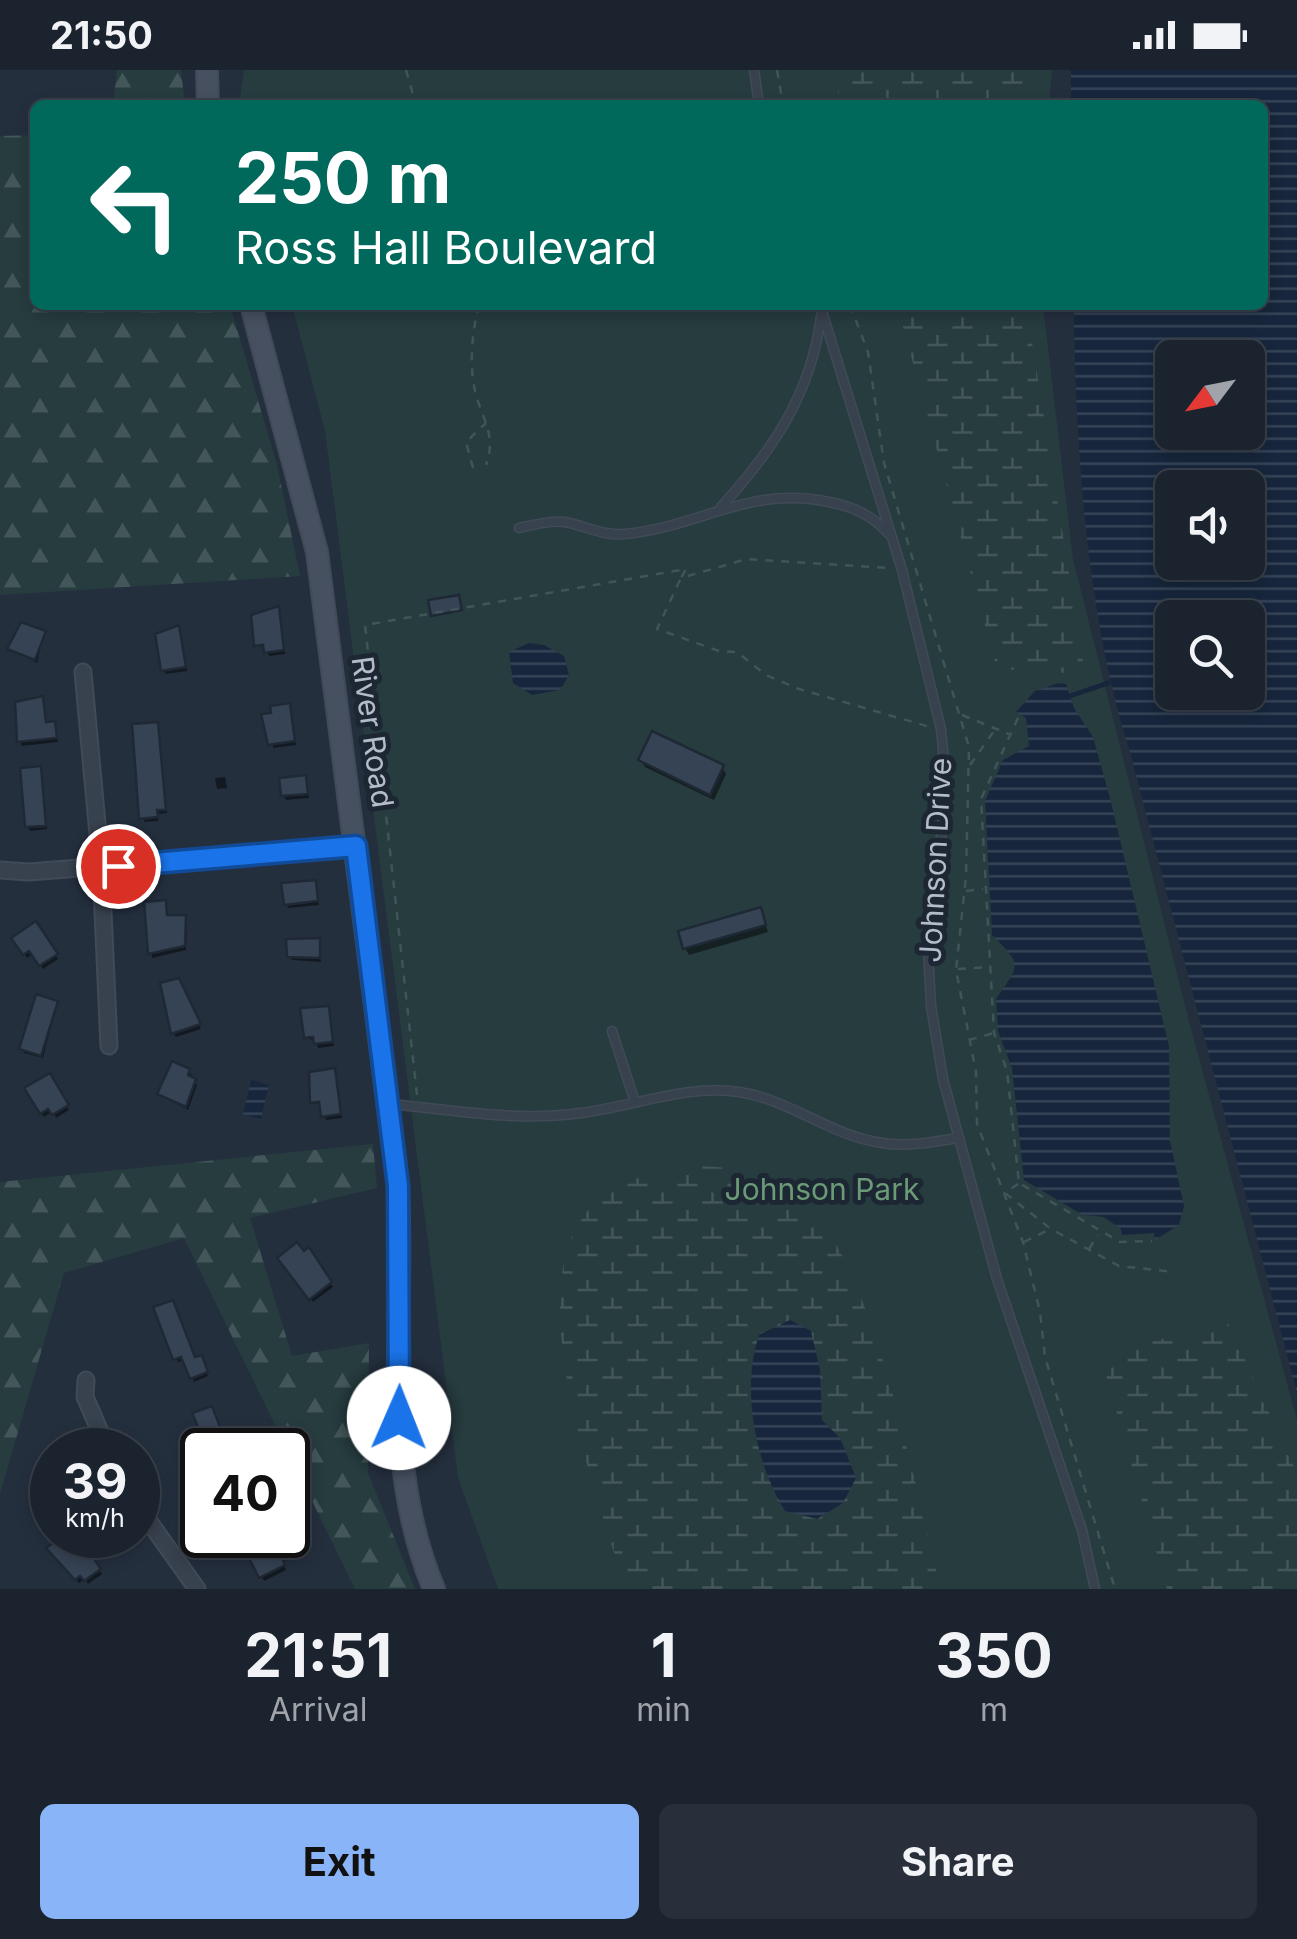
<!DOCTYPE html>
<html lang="en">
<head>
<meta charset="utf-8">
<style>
  body { margin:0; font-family:Inter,sans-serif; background:#282f3a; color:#f1f3f6; height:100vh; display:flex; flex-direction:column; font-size:38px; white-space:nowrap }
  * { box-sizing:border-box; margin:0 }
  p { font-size:32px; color:#a0a4aa }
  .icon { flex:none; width:55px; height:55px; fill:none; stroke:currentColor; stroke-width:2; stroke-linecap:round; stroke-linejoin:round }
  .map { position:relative; height:1519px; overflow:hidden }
  .side { display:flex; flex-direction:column; background:#1b232e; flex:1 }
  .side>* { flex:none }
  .guide { position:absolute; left:30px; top:30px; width:1238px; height:210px; border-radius:15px; box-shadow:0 5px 15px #0003,0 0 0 2px #39404a; background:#00695c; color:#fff; overflow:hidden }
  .needle { width:65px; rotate:238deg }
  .tools { position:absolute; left:1155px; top:270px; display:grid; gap:20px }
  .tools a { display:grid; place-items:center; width:110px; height:110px; border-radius:15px; background:#1b232e; box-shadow:0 5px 15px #0003,0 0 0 2px #39404a; font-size:50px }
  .speed { position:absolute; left:30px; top:1358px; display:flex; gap:20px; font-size:50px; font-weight:700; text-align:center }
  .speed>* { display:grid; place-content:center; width:130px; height:130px; border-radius:50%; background:#1b232e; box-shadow:0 5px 15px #0003,0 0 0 2px #39404a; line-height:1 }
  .speed small { font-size:25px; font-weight:400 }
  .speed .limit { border:5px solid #111; border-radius:15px; background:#fff; color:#111 }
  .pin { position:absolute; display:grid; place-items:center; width:85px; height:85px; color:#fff; margin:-42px; border:5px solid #fff; border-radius:50%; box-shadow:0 2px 10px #0007 }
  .me { position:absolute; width:110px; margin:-55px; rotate:1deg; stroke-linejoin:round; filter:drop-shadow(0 0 8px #0008) }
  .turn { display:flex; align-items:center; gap:35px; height:210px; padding:0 40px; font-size:45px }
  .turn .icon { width:130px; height:130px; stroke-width:2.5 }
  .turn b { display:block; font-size:70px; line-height:85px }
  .eta { display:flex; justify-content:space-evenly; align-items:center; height:170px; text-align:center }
  .eta b { font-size:60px; font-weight:700; line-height:70px }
  .cta { display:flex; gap:20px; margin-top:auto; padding:20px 40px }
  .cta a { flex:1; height:115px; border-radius:15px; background:#8ab4f8; color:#111; font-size:40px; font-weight:700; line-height:115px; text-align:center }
  .cta a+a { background:#282f3a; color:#f1f3f6 }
  .status { display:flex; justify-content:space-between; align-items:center; height:70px; padding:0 50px; background:#1b232e; direction:ltr }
  .status svg { height:28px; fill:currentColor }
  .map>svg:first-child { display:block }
  .green { fill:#263c3f }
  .forest { fill:url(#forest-firs) }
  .wetland { fill:url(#wetland-marsh) }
  .water { fill:url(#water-rules); fill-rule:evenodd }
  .shadow { fill:#0007 }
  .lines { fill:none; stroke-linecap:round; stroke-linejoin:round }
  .stream { stroke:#17263c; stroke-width:5 }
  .building { fill:#364354; stroke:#1f2835; stroke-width:2.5 }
  .lane-casing { stroke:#414a57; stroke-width:11 }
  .street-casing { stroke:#414a57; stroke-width:19 }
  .secondary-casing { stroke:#414a57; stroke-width:24 }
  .path { stroke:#3f5557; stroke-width:2.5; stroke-dasharray:8 8; stroke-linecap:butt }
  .lane { stroke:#38414e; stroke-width:8 }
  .street { stroke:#38414e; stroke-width:15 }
  .secondary { stroke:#465061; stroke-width:20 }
  .route-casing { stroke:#114b97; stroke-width:25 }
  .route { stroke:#1a73e8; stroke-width:18 }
  .labels { text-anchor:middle; stroke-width:10; stroke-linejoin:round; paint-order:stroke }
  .street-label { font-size:30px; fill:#b4bcc9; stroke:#1d2633 }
  .park-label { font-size:30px; fill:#6b9a76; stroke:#1d2633 }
</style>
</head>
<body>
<div class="status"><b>21:50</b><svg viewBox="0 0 49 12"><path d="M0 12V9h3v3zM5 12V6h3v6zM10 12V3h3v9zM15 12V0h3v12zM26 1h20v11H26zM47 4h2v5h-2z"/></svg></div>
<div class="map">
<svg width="1297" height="1519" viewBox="0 0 1297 1519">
  <defs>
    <pattern id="forest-firs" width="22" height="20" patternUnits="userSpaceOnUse" patternTransform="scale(2.5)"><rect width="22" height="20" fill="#263c3f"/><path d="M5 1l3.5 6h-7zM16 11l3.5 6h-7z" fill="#435659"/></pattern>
    <pattern id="wetland-marsh" width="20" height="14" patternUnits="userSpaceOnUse" patternTransform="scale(2.5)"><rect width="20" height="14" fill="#263c3f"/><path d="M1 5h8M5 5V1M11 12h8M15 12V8" fill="none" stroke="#435659"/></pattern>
    <pattern id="water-rules" width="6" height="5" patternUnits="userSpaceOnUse" patternTransform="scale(2.5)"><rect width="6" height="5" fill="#17263c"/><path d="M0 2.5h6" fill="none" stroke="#364457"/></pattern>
  </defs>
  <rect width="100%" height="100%" fill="#242f3e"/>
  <!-- green -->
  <g class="green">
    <path d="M 244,0 L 1052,0 L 1049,35 L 239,35 Z"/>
    <path d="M 292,235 L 1043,235 L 1073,489 L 1190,955 L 1297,1350 L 1297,1519 L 498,1519 L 458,1408 L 325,361 Z"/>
  </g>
  <!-- forest -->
  <g class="forest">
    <path d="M 117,0 L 181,0 L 185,35 L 113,35 Z"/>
    <path d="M 35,65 L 35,235 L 230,235 L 277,395 L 300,506 L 0,525 L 0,66 Z"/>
    <path d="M 373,1074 L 377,1118 L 250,1148 L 292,1286 L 369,1273 L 368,1403 L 415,1519 L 355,1519 L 184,1168 L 64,1203 L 0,1424 L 0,1112 Z"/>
  </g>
  <!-- wetland -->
  <g class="wetland">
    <path d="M 838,0 L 1033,0 L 1030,35 L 842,35 L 836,14 Z"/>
    <path d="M 897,235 L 1026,235 L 1085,604 L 997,599 Z"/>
    <path d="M 699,1096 C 733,1098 766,1100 794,1121 C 874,1184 914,1417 941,1519 L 625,1519 C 599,1425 509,1205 599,1130 C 626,1106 664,1100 699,1096 Z"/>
    <path d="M 1228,1253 L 1297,1404 L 1297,1519 L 1167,1519 L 1100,1284 Z"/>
  </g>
  <!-- water -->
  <g class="water">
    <path d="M 1071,0 L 1297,0 L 1297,1323 L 1130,682 C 1087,548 1075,376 1074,235 L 1262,235 L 1262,35 L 1071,35 ZM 1172,288 L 1248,288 L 1248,362 L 1172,362 ZM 1172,418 L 1248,418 L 1248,492 L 1172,492 ZM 1172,548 L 1248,548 L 1248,622 L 1172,622 Z"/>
    <path d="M 529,573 L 544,575 L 564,586 L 569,605 L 560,620 L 532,625 L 513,613 L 509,582 Z"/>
    <path d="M 1058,613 L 1066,614 L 1074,638 L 1093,667 L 1110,728 L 1169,976 L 1170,1071 L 1184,1136 L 1179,1155 L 1155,1170 L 1154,1163 L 1122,1165 L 1121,1159 L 1104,1147 L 1083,1145 L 1024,1110 L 1012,998 L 998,961 L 996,929 C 1019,895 1024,896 992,865 L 985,731 L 1003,690 L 1029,676 L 1026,648 L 1016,642 L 1035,621 Z"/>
    <path d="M 251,1010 L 269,1015 L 261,1049 L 243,1045 Z"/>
    <path d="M 790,1250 L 811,1261 L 820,1300 L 822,1350 L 840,1368 L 856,1408 L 843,1433 L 817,1449 L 785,1441 C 755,1392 741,1320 759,1265 Z"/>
  </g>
  <!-- shadow -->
  <g class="shadow">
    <path d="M 280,542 L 285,584 L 269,586 L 266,578 L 257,575 Z"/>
    <path d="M 180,561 L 187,601 L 166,604 L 163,600 Z"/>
    <path d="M 44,563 L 37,593 L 10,579 Z"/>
    <path d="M 41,628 L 46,654 L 54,654 L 58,672 L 22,676 L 20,671 Z"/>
    <path d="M 291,640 L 296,675 L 273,678 L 274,645 Z"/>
    <path d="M 157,654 L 167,743 L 158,744 L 158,751 L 144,752 Z"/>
    <path d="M 641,690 L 722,697 L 726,704 L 714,730 L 645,697 Z"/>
    <path d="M 40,699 L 47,759 L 30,761 L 28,757 Z"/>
    <path d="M 225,707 L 227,718 L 217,719 L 215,708 Z"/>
    <path d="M 305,707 L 309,728 L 286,730 L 283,726 Z"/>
    <path d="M 314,812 L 319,835 L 288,838 L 286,834 Z"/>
    <path d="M 165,833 L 168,847 L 184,848 L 187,852 L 186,880 L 152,888 L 147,834 Z"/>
    <path d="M 760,840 L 768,862 L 689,885 L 685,878 Z"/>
    <path d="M 35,854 L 58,889 L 43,899 L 33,884 L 27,888 L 15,868 Z"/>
    <path d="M 318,870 L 321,892 L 292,890 L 290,886 Z"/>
    <path d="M 57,933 L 43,988 L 24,983 L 22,978 Z"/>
    <path d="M 191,934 L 201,959 L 176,967 L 173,963 Z"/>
    <path d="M 328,938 L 334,976 L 318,978 L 316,971 L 306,968 Z"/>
    <path d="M 189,1001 L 197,1015 L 188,1040 L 159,1024 Z"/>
    <path d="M 334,1001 L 342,1048 L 326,1050 L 322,1035 L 312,1032 Z"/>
    <path d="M 49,1006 L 69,1040 L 56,1048 L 53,1041 L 44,1047 L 28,1019 Z"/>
    <path d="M 309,1181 L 333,1217 L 313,1232 L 282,1193 Z"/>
    <path d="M 157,1239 L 194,1290 L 203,1292 L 208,1306 L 194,1312 L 185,1290 L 178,1292 Z"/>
    <path d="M 234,1371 L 239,1380 L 210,1380 L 225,1374 Z"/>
    <path d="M 72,1465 L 102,1504 L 88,1514 L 85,1509 L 79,1513 L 52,1483 Z"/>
    <path d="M 240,1465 L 268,1465 L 277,1471 L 286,1490 L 282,1493 L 286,1500 L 264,1511 L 249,1481 L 234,1488 L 226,1472 Z"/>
  </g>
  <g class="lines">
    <!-- stream -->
    <path class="stream" d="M 1070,626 L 1108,613"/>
  </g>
  <!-- building -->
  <g class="building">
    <path d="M 459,525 L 462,540 L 431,546 L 428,530 Z"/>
    <path d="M 279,536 L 284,580 L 264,583 L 263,575 L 254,576 L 251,545 Z"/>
    <path d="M 21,552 L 46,561 L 35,590 L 7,579 Z"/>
    <path d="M 179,555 L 186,597 L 161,601 L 155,564 Z"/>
    <path d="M 43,626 L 46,652 L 55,651 L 57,668 L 17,672 L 15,632 Z"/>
    <path d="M 290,633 L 295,671 L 268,675 L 261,644 L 271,643 L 270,636 Z"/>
    <path d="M 158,652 L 166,740 L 157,740 L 158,747 L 139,749 L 132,654 Z"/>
    <path d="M 652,661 L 724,695 L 710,725 L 638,690 Z"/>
    <path d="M 41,696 L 46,756 L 25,757 L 20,698 Z"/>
    <path d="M 306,705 L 308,724 L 281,726 L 279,708 Z"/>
    <path d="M 316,810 L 318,831 L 284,835 L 281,813 Z"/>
    <path d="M 166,830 L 167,845 L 186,845 L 185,876 L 148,884 L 144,832 Z"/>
    <path d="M 761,837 L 766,855 L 683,879 L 678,861 Z"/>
    <path d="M 36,851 L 58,884 L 39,896 L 29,881 L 23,885 L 11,868 Z"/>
    <path d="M 320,868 L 320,888 L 287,887 L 286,869 Z"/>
    <path d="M 179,908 L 201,954 L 171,964 L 160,913 Z"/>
    <path d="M 36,924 L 58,931 L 41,986 L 19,979 Z"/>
    <path d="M 329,936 L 333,972 L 314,974 L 313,967 L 304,968 L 300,938 Z"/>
    <path d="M 172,991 L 190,999 L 188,1005 L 196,1009 L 186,1037 L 157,1024 Z"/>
    <path d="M 335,998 L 341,1044 L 321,1047 L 319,1032 L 310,1033 L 309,1002 Z"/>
    <path d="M 50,1003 L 69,1035 L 52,1045 L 48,1039 L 40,1044 L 24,1018 Z"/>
    <path d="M 297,1172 L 304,1181 L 309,1177 L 332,1212 L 309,1230 L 277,1188 Z"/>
    <path d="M 173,1230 L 195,1287 L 202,1285 L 208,1302 L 190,1309 L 181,1287 L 173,1290 L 153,1237 Z"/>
    <path d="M 212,1336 L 229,1380 L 208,1380 L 192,1343 Z"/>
    <path d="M 65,1465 L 75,1465 L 83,1472 L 101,1499 L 84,1511 L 80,1506 L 75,1510 L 46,1478 Z"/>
    <path d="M 235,1465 L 276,1465 L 286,1486 L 282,1488 L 285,1495 L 259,1508 L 244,1478 L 230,1486 L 222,1471 Z"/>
  </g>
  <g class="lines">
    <defs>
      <g id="lane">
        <path d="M 754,0 L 759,35"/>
        <path d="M 820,235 L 902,500 L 941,659 L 945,702 L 942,759 L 927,862 L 931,936 L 943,1009 L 997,1209 L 1082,1460 L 1095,1519"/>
        <path d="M 721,437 C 773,380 811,324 821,246"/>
        <path d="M 519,458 C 532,455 551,450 565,452 C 586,456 602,466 625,464 C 700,457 749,415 829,432 C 854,437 872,445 889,464"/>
        <path d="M 612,961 L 635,1032"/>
        <path d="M 390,1034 C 453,1040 518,1052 580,1043 C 632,1037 686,1014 739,1022 C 789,1029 831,1066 882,1073 C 906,1077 934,1072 958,1068"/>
      </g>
      <g id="street">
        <path d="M 83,602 L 101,797 L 109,976"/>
        <path d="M 0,800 L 29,802 L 356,776"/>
        <path d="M 86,1310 L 85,1327 L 108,1380"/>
        <path d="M 138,1436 L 197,1519"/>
      </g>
      <g id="secondary">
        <path d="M 207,0 L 208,35"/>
        <path d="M 251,235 L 317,482 L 398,1116 C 405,1251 380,1391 434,1519"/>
      </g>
    </defs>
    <!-- lane casing -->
    <use href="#lane" class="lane-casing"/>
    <!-- street casing -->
    <use href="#street" class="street-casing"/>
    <!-- secondary casing -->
    <use href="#secondary" class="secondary-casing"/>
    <!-- path -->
    <g class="path">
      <path d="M 406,0 L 416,35"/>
      <path d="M 777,0 L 783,35"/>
      <path d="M 479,235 C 472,262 469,293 475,321 C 482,350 497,364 486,395"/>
      <path d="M 850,235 L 868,282 L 884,393 L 969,677 L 966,806 L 956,900 L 976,1002 L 977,1054 L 1023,1172 L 1040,1242 L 1045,1287 L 1115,1519"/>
      <path d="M 473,398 L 466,372 L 486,353"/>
      <path d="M 680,510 L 657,559 L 719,581 L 737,582 L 766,605 L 799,619 L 930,657"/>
      <path d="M 962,645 L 1009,664"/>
      <path d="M 1018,648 L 981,729 L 994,963 L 1007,1001 L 1019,1113 L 1120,1172 L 1152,1171"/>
      <path d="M 970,695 L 994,661"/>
      <path d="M 966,821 L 983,819"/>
      <path d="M 958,899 L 990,897"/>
      <path d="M 969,970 L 994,963"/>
      <path d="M 417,1025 L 365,555 L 686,499 L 681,508 L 747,489 L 890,498"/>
      <path d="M 1018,1114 L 1005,1123 L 1051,1159 L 1119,1196 L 1175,1202"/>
      <path d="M 1024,1172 L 1048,1160"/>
      <path d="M 1089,1179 L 1098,1165"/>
    </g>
    <!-- lane -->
    <use href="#lane" class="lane"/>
    <!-- street -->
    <use href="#street" class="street"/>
    <!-- secondary -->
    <use href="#secondary" class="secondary"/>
  </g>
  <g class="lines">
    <defs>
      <path id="route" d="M 118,796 L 356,776 L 398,1116 L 399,1348"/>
    </defs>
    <!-- route casing -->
    <use href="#route" class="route-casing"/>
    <!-- route -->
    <use href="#route" class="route"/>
  </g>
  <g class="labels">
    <!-- street labels -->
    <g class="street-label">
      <text transform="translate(372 662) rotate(82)" y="10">River Road</text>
      <text transform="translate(936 790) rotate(-87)" y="10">Johnson Drive</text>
    </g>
    <!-- park labels -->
    <g class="park-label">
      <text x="822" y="1130">Johnson Park</text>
    </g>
  </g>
</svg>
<div class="tools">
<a><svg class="needle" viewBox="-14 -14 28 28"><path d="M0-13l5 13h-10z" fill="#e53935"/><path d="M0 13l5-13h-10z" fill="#a0a4aa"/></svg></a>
<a><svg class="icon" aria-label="sound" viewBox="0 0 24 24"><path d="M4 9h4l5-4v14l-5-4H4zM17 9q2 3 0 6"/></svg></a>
<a><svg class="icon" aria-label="search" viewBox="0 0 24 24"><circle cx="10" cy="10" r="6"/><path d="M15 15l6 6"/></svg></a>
</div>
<div class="speed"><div>39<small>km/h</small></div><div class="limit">40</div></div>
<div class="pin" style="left:118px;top:796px;background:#d93025"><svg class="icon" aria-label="arrive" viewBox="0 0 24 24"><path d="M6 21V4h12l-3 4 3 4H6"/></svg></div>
<svg class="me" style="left:399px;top:1348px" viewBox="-20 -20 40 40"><circle r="19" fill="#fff"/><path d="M0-13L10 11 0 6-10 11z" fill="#1a73e8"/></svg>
<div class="guide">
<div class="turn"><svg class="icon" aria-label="left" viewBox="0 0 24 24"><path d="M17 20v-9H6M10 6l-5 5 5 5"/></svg><div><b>250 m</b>Ross Hall Boulevard</div></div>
</div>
</div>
<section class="side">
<div class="eta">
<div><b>21:51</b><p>Arrival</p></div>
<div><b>1</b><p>min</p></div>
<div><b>350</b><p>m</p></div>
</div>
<div class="cta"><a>Exit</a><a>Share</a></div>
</section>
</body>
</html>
